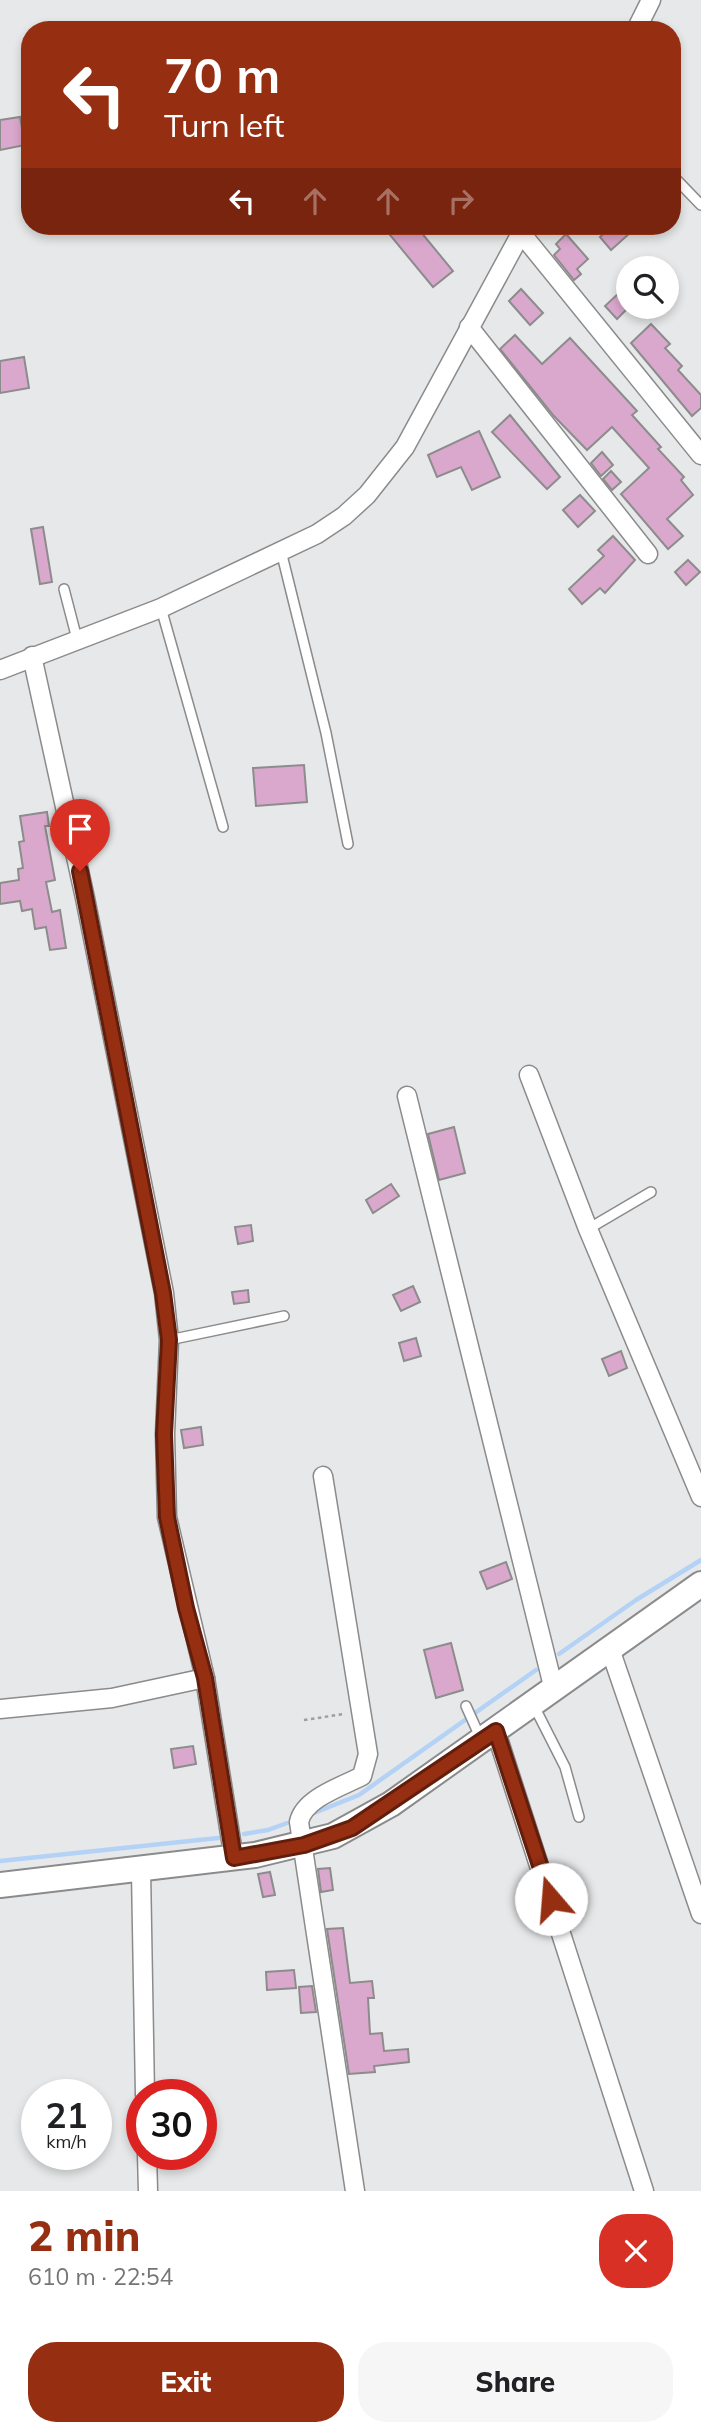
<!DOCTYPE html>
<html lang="en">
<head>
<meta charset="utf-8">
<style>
  body { margin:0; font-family:Mulish,sans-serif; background:#f6f6f6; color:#202124; height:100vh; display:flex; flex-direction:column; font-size:26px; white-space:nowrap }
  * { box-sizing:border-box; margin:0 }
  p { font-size:23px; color:#757577 }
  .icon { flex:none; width:38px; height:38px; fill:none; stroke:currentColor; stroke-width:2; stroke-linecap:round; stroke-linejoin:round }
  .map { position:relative; height:2191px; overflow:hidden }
  .details { display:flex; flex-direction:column; background:#fff; flex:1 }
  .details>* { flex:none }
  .guide { position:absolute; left:21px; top:21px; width:660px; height:214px; border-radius:28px; box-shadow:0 4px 10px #0003; background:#962e12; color:#fff; overflow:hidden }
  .controls { position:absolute; left:616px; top:256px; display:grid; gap:14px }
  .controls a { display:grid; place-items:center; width:63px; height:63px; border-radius:50%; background:#fff; box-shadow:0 4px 10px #0003; font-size:35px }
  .speed { position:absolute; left:21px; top:2079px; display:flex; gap:14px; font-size:35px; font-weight:700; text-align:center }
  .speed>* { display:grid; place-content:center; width:91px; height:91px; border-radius:50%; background:#fff; box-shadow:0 4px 10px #0003; line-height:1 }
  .speed small { font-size:18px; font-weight:400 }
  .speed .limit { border:10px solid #d22; background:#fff; color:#111 }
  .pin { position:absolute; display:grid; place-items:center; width:60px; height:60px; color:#fff; margin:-72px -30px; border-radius:50% 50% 50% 0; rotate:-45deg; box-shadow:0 0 7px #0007 }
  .pin .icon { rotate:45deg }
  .me { position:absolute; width:77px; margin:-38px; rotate:342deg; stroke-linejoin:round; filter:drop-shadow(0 0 5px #0008) }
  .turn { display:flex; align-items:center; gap:24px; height:147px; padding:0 28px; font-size:32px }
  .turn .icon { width:91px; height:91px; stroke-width:2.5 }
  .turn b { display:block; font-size:49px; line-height:60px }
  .lanes { display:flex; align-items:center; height:66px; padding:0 28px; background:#0003; justify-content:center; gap:35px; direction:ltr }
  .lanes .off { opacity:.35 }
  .round { display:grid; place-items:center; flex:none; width:74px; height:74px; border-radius:28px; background:#f6f6f6 }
  .summary { display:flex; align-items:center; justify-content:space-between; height:119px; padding:0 28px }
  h1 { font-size:42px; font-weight:800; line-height:52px; color:#962e12 }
  .action { display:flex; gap:14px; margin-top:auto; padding:14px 28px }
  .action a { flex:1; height:80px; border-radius:28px; background:#962e12; color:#fff; font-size:28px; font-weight:800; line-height:80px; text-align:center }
  .action a+a { background:#f6f6f6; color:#202124 }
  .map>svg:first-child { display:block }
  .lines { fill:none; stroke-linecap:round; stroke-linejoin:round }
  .stream { stroke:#b3d2f6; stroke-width:4.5 }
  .building { fill:#dba8cd; stroke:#8d8c8c; stroke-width:2 }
  .lane-casing { stroke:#8b8b8c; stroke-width:12 }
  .street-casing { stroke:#8b8b8c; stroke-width:21 }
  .secondary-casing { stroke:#8b8b8c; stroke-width:28 }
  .path { stroke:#9e9e9f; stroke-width:2.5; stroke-dasharray:3.5 3.5; stroke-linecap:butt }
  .lane { stroke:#fff; stroke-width:9 }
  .street { stroke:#fff; stroke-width:18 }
  .secondary { stroke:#fff; stroke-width:24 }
  .route-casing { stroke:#621e0c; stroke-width:18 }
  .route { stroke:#962e12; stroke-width:12 }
</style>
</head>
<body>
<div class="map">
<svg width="701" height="2191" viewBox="0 0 701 2191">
  <rect width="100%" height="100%" fill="#e7e8e9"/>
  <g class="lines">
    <!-- stream -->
    <g class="stream">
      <path d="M 559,1654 L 636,1600 L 701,1560"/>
      <path d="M 314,1813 L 359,1795 L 536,1670"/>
      <path d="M 244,1834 L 268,1830 L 287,1823"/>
      <path d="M 0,1861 L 218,1838"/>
    </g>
  </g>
  <!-- building -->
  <g class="building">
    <path d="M 20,117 L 25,145 L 0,150 L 0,120 Z"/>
    <path d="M 401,226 L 416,226 L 453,271 L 433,287 L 390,235 Z"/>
    <path d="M 612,226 L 624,226 L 630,233 L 611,250 L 600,237 Z"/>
    <path d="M 566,234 L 588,259 L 577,269 L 581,274 L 574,280 L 554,255 L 560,249 L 556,244 Z"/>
    <path d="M 521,289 L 543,313 L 530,325 L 509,301 Z"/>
    <path d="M 620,292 L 630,306 L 617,319 L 605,306 Z"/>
    <path d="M 651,324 L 670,344 L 665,348 L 682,366 L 678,370 L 701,395 L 701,408 L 692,416 L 631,343 Z"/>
    <path d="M 515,335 L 542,364 L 570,338 L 637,411 L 632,415 L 661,447 L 658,449 L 684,477 L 681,480 L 693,495 L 667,519 L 683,536 L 668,549 L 621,494 L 649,468 L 612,427 L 587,450 L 553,415 L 500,349 Z"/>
    <path d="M 24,357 L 29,388 L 0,393 L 0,361 Z"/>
    <path d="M 510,415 L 560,477 L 547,489 L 492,432 Z"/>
    <path d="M 479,431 L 500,477 L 472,490 L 461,467 L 437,477 L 428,455 Z"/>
    <path d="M 602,452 L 613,465 L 601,476 L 591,463 Z"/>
    <path d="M 611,471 L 621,482 L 612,490 L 603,479 Z"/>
    <path d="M 580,495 L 595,511 L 578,527 L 563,510 Z"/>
    <path d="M 43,527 L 52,582 L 40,584 L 31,529 Z"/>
    <path d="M 613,536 L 635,560 L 605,593 L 600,588 L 582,604 L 569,589 L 604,556 L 598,550 Z"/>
    <path d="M 688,560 L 700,572 L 686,585 L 675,572 Z"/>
    <path d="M 304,765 L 307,802 L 256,806 L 253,768 Z"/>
    <path d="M 47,812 L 49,826 L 45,826 L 55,880 L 46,882 L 52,912 L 60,910 L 66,948 L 50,950 L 46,927 L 35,929 L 32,909 L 22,911 L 20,901 L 0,904 L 0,883 L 19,880 L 18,869 L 23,868 L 19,842 L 24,841 L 20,816 Z"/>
    <path d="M 454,1127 L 465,1173 L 439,1180 L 428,1134 Z"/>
    <path d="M 391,1184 L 399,1196 L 373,1213 L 366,1200 Z"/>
    <path d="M 251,1225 L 253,1241 L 238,1244 L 235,1227 Z"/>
    <path d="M 413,1286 L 420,1302 L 401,1311 L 393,1295 Z"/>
    <path d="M 248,1290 L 249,1302 L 234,1304 L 232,1292 Z"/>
    <path d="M 416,1338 L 421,1356 L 404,1361 L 399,1343 Z"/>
    <path d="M 621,1351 L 627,1368 L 609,1376 L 602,1359 Z"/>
    <path d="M 201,1427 L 203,1445 L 184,1448 L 181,1430 Z"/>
    <path d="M 506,1562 L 512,1579 L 487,1589 L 480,1572 Z"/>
    <path d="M 451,1643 L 463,1690 L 436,1698 L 424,1650 Z"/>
    <path d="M 193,1746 L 196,1764 L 174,1768 L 171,1749 Z"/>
    <path d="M 330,1868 L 333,1890 L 321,1892 L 318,1869 Z"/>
    <path d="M 270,1872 L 275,1895 L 263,1897 L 258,1874 Z"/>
    <path d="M 343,1928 L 350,1983 L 372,1981 L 374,1998 L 368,1998 L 370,2034 L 382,2033 L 384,2051 L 408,2049 L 409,2062 L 374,2066 L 375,2072 L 349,2074 L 327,1929 Z"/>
    <path d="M 294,1970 L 296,1988 L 267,1990 L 266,1972 Z"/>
    <path d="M 312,1986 L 316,2012 L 301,2013 L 299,1987 Z"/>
  </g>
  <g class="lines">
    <defs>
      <g id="lane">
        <path d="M 672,175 L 701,205"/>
        <path d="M 281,551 L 326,733 L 348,844"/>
        <path d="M 64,589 L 77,639"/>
        <path d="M 161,608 L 223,827"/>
        <path d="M 588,1229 L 651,1192"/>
        <path d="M 169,1340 L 284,1316"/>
        <path d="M 466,1706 L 480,1737"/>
        <path d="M 534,1706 L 565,1767 L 579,1817"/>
      </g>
      <g id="street">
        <path d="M 636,30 L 651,0"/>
        <path d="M 521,233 L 701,455"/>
        <path d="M 469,327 L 648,554"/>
        <path d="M 32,656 L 85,898 L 164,1293 L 169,1340 L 165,1434 L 167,1517 L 205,1678 L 234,1859"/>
        <path d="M 0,670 L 161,608 L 317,534 L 344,516 L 367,495 L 405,447 L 525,226"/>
        <path d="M 529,1075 L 588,1229 L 701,1497"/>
        <path d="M 407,1096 L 554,1690"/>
        <path d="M 323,1476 L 368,1754 L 362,1776 C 343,1786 304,1798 299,1822 L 355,2191"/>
        <path d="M 610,1649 L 701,1914"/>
        <path d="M 0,1709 L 112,1698 L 205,1678"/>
        <path d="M 496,1732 L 644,2191"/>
        <path d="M 141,1871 L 145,2095"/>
        <path d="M 147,2154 L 148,2191"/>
      </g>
      <path id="secondary" d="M 0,1885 L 255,1855 L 333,1836 L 391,1804 L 701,1584"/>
    </defs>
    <!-- lane casing -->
    <use href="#lane" class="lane-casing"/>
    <!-- street casing -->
    <use href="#street" class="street-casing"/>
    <!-- secondary casing -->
    <use href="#secondary" class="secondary-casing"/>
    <!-- path -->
    <path class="path" d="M 304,1720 L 344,1714"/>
    <!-- lane -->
    <use href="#lane" class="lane"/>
    <!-- street -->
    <use href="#street" class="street"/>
    <!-- secondary -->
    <use href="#secondary" class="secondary"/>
  </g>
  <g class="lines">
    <defs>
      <path id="route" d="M 80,871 L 163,1293 L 169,1340 L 164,1434 L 167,1517 L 186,1608 L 205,1678 L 234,1858 L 304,1845 L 352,1828 L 496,1731 L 551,1899"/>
    </defs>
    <!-- route casing -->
    <use href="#route" class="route-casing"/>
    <!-- route -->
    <use href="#route" class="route"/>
  </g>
</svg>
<div class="controls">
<a><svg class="icon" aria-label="search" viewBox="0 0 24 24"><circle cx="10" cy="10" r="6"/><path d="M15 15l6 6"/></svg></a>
</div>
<div class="speed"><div>21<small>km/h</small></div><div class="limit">30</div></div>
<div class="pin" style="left:80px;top:871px;background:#d93025"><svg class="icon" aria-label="arrive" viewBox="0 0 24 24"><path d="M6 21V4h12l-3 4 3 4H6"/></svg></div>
<svg class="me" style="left:551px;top:1899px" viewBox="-20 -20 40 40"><circle r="19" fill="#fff"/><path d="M0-13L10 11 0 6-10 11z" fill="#962e12"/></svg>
<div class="guide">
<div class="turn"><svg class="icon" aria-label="left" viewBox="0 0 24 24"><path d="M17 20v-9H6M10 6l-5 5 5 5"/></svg><div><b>70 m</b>Turn left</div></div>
<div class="lanes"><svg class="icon" aria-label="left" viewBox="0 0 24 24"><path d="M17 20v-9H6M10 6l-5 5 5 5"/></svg><svg class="icon off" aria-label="ahead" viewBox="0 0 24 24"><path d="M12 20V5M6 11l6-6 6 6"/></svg><svg class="icon off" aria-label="ahead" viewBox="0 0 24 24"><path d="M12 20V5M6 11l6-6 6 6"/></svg><svg class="icon off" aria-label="right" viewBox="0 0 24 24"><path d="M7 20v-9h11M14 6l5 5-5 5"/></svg></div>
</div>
</div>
<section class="details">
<div class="summary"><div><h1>2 min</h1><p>610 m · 22:54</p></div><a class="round" style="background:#d93025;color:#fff"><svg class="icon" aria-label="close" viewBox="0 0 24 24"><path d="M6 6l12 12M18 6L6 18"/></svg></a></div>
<div class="action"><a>Exit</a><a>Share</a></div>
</section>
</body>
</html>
